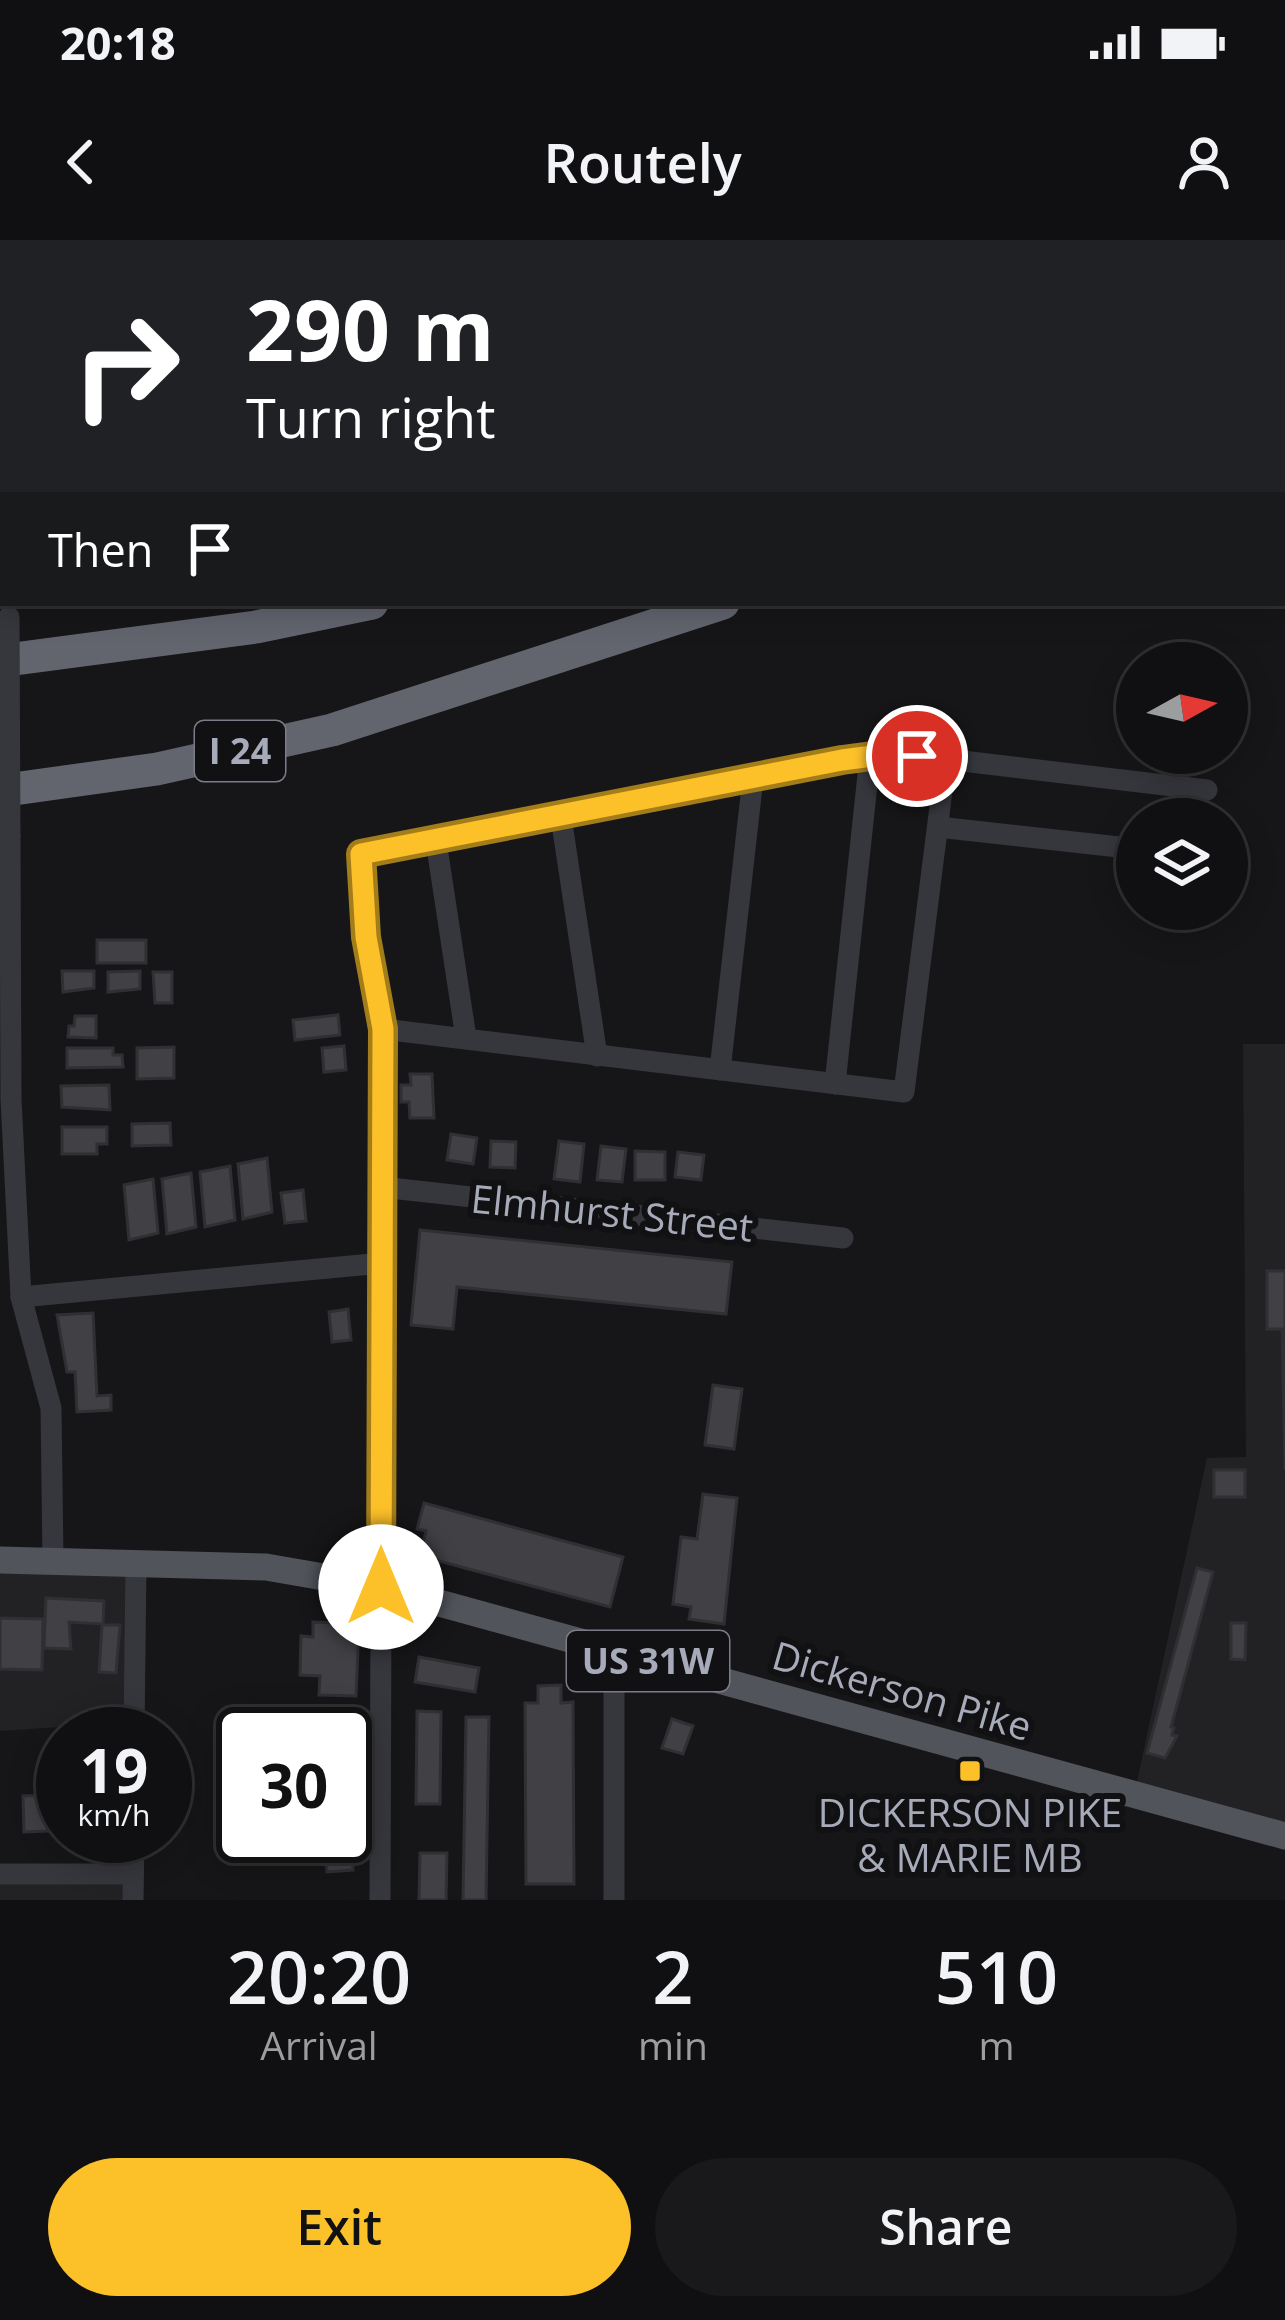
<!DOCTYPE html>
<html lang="en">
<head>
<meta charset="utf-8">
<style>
  body { margin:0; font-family:"Open Sans",sans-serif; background:#19191b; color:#f1f3f6; height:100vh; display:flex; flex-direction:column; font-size:45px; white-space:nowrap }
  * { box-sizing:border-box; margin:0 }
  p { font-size:39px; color:#9c9d9f }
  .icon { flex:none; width:66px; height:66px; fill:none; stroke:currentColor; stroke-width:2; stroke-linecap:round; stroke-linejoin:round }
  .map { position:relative; height:1660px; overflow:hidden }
  .sheet { display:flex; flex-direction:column; background:#101012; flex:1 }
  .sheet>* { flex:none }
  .guide { position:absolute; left:0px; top:0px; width:1287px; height:366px; box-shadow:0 6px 30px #0003,0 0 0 3px #303032; background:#202124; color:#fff; overflow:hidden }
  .needle { width:78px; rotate:82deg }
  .buttons { position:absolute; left:1116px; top:402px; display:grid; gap:24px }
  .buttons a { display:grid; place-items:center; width:132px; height:132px; border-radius:50%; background:#101012; box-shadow:0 6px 30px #0003,0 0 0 3px #303032; font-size:60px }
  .speed { position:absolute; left:36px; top:1467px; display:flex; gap:24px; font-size:60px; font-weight:700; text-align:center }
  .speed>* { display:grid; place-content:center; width:156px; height:156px; border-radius:50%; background:#101012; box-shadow:0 6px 30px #0003,0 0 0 3px #303032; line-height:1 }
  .speed small { font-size:30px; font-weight:400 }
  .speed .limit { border:6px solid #111; border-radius:18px; background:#fff; color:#111 }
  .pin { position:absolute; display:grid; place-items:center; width:102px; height:102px; color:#fff; margin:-51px; border:6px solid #fff; border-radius:50%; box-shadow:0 3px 12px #0007 }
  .me { position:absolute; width:132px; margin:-66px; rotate:0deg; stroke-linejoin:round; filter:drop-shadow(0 0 9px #0008) }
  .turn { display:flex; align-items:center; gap:42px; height:252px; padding:0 48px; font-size:54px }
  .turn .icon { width:156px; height:156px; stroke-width:2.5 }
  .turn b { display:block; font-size:84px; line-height:102px }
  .then { display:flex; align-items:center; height:114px; padding:0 48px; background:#0003; gap:24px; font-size:45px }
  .eta { display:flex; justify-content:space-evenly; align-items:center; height:204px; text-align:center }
  .eta b { font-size:72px; font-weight:600; line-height:84px }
  .cta { display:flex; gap:24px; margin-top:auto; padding:24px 48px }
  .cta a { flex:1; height:138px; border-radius:72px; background:#fcc129; color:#111; font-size:48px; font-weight:600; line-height:138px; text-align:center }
  .cta a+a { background:#19191b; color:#f1f3f6 }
  .status { display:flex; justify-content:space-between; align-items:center; height:84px; padding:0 60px; background:#101012; direction:ltr }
  .status svg { height:33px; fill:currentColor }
  header { display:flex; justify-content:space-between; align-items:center; height:156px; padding:0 48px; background:#101012; font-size:54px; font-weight:600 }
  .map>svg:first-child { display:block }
  .built { fill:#222225 }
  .building { fill:#404045; stroke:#302f34; stroke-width:3 }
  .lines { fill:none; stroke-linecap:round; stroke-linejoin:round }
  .minor { stroke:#36373d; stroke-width:21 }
  .major { stroke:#52545c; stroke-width:27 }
  .highway { stroke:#62656e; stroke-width:33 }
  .minor-bridge { stroke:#36373d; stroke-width:21 }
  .route-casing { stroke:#a47d1b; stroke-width:30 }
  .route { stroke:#fcc129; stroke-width:21 }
  .poi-dot { fill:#fcc129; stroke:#111113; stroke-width:4.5 }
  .labels { text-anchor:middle; stroke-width:12; stroke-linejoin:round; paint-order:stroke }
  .shield { fill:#111113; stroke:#7a7d87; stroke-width:3 }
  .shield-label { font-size:36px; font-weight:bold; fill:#a7abb9 }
  .street-label { font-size:39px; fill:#a7abb9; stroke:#111113 }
  .poi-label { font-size:39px; fill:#a7abb9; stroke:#111113 }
</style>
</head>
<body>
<div class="status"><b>20:18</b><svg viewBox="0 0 49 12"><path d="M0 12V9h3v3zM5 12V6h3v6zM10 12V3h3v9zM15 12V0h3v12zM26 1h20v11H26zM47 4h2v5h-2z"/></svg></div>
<header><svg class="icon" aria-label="back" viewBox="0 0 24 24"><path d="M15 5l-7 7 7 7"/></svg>Routely<svg class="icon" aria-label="person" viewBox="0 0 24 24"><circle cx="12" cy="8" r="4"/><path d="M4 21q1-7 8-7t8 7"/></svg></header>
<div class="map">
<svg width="1285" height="1660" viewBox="0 0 1285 1660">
  <rect width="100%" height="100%" fill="#161618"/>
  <!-- built -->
  <g class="built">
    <path d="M 1243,804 L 1285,804 L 1285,1595 L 1134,1555 L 1207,1218 L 1246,1217 Z"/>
    <path d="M 0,1320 L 136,1323 L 134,1482 L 0,1491 Z"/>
    <rect x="0" y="1644" width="124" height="16"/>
  </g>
  <!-- building -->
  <g class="building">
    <rect x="97" y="700" width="49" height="23"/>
    <path d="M 62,731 L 94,731 L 94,748 L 63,752 Z"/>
    <path d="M 140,731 L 140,749 L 108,752 L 108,732 Z"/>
    <path d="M 153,732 L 172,732 L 172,763 L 155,763 Z"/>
    <path d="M 338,775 L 340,795 L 295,800 L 293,780 Z"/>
    <path d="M 75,776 L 96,776 L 96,798 L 68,797 L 69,786 L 74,786 Z"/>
    <path d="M 344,806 L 346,830 L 324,832 L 322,808 Z"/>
    <path d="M 174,807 L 174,838 L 137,839 L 137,808 Z"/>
    <path d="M 67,808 L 113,808 L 113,815 L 122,815 L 123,827 L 67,828 Z"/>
    <path d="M 410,834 L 432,834 L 434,878 L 410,878 L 409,862 L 401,862 L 401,845 L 411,845 Z"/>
    <path d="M 109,845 L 110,870 L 62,867 L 61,846 Z"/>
    <path d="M 170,883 L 171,905 L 132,906 L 132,884 Z"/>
    <path d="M 62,887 L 107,887 L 107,904 L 97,904 L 97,914 L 62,914 Z"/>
    <path d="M 451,894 L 477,898 L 473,924 L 447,920 Z"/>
    <path d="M 491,901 L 516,902 L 515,928 L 490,927 Z"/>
    <path d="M 559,901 L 584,904 L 580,942 L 554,939 Z"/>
    <path d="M 601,906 L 626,909 L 622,942 L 597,940 Z"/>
    <path d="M 635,911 L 665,912 L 665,940 L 635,940 Z"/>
    <path d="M 678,912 L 704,915 L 701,940 L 675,937 Z"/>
    <path d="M 267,918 L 272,972 L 243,979 L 238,924 Z"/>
    <path d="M 230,926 L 235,980 L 205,987 L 200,932 Z"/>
    <path d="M 191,933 L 196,987 L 167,994 L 162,939 Z"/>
    <path d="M 153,939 L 158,993 L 129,1000 L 124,945 Z"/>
    <path d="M 303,950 L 306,981 L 285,983 L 281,953 Z"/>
    <path d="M 420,990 L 732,1022 L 726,1074 L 457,1047 L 453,1089 L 411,1085 Z"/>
    <path d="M 1267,1031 L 1285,1031 L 1285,1230 L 1282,1089 L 1267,1089 Z"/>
    <path d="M 348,1069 L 351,1100 L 332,1102 L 329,1072 Z"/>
    <path d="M 93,1073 L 97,1156 L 111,1155 L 111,1170 L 77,1172 L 75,1132 L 67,1132 L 57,1075 Z"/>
    <path d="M 713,1145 L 742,1149 L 734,1209 L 705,1205 Z"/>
    <rect x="1214" y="1230" width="31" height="27"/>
    <path d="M 703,1254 L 737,1258 L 724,1384 L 689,1379 L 691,1367 L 673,1364 L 681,1297 L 697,1299 Z"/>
    <path d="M 424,1263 L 623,1317 L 610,1367 L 420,1316 L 426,1291 L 417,1289 Z"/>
    <path d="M 1197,1328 L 1213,1332 L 1171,1487 L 1174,1488 L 1172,1495 L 1177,1496 L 1165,1518 L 1147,1513 Z"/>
    <path d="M 46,1358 L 104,1361 L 103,1384 L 69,1382 L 71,1409 L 44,1408 Z"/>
    <path d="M 0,1378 L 43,1379 L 42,1430 L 0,1429 Z"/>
    <path d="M 313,1382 L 359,1384 L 356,1456 L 319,1455 L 320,1436 L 300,1435 L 301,1396 L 313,1397 Z"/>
    <path d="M 1231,1383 L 1246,1383 L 1245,1420 L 1231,1419 Z"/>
    <path d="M 102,1385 L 120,1385 L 116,1433 L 99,1432 Z"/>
    <path d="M 419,1417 L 479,1428 L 475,1452 L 415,1442 Z"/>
    <path d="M 561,1445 L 561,1463 L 573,1462 L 574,1644 L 526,1644 L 525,1463 L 538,1463 L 538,1446 Z"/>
    <path d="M 417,1471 L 441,1472 L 440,1564 L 416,1564 Z"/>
    <path d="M 466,1477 L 489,1477 L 486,1660 L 463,1660 Z"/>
    <path d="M 672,1479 L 693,1486 L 683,1514 L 662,1508 Z"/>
    <path d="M 333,1480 L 360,1481 L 359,1521 L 345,1520 L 345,1494 L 332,1494 Z"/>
    <path d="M 47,1555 L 48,1591 L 24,1592 L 23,1556 Z"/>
    <path d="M 351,1604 L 353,1630 L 327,1632 L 325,1605 Z"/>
    <path d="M 420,1613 L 447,1613 L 446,1660 L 419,1660 Z"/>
  </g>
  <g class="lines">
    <!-- minor -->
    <g class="minor">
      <path d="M 35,3 L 35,0"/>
      <path d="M 686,3 L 686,0"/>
      <path d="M 1212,3 L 1212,0"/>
      <path d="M 1266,3 L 1282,0"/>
      <path d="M 0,287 L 3,287"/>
      <path d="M 561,577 L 597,816"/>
      <path d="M 938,587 L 1137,609"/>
      <path d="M 10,596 L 11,859 L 21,1057 L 51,1168 L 53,1321"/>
      <path d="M 436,601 L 466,798"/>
      <path d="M 383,789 L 904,852 L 946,519"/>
      <path d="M 720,830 L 753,538"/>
      <path d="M 835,844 L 870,516"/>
      <path d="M 381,947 L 843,998"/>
      <path d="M 21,1057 L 382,1023"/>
      <path d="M 614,1411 L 614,1660"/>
      <path d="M 134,1494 L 136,1323"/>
      <path d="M 0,1634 L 133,1634"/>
      <path d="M 133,1660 L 134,1596"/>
      <path d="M 380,1660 L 383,789 L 366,697 L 361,614 L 842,520 L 895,513 L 1207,550"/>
    </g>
    <!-- major -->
    <path class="major" d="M 0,1320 L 266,1327 L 381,1347 L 1285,1596"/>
    <!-- highway -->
    <g class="highway">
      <path d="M 1284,101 L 1285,101"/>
      <path d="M 1284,182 L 1285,181"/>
      <path d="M 0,421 L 256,387 L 372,363"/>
      <path d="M 0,551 L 157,529 L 332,490 L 723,363"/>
    </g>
    <!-- minor-bridge -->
    <path class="minor-bridge" d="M 9,377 L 10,596"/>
  </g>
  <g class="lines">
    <defs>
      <path id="route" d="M 381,1347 L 383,789 L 366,697 L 361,614 L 842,520 L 895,513 L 917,516"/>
    </defs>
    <!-- route casing -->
    <use href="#route" class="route-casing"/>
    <!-- route -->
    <use href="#route" class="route"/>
  </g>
  <!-- markers -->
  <rect class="poi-dot" x="958" y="1519" width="24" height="24" rx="6"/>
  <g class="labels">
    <!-- shield labels -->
    <g class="shield">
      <rect x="195" y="481" width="90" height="60" rx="9"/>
      <rect x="567" y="1391" width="162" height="60" rx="9"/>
    </g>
    <g class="shield-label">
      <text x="240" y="524">I 24</text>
      <text x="648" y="1434">US 31W</text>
    </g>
    <!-- street labels -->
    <g class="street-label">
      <text transform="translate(612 973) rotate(6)" y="14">Elmhurst Street</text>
      <text transform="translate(902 1451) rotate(16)" y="14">Dickerson Pike</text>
    </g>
    <!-- poi labels -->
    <g class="poi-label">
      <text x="970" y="1587">DICKERSON PIKE<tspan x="970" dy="45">&amp; MARIE MB</tspan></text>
    </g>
  </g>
</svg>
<div class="buttons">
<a><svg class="needle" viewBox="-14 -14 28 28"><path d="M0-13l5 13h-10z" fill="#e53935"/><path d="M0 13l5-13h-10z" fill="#9c9d9f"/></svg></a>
<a><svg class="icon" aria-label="layers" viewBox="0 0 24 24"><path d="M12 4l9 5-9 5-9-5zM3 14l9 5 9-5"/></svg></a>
</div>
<div class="speed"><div>19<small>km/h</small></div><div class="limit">30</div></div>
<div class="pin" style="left:917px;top:516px;background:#d93025"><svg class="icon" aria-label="arrive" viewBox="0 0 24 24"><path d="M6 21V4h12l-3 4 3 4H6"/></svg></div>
<svg class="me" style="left:381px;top:1347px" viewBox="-20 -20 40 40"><circle r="19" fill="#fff"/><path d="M0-13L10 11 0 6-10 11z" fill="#fcc129"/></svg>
<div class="guide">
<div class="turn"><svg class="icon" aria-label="right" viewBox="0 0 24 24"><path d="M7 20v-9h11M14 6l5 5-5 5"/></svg><div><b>290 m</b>Turn right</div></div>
<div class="then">Then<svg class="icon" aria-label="arrive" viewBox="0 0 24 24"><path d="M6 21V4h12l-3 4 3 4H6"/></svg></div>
</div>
</div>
<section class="sheet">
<div class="eta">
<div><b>20:20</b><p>Arrival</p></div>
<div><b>2</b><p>min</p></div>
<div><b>510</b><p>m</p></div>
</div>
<div class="cta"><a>Exit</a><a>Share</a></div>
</section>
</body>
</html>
